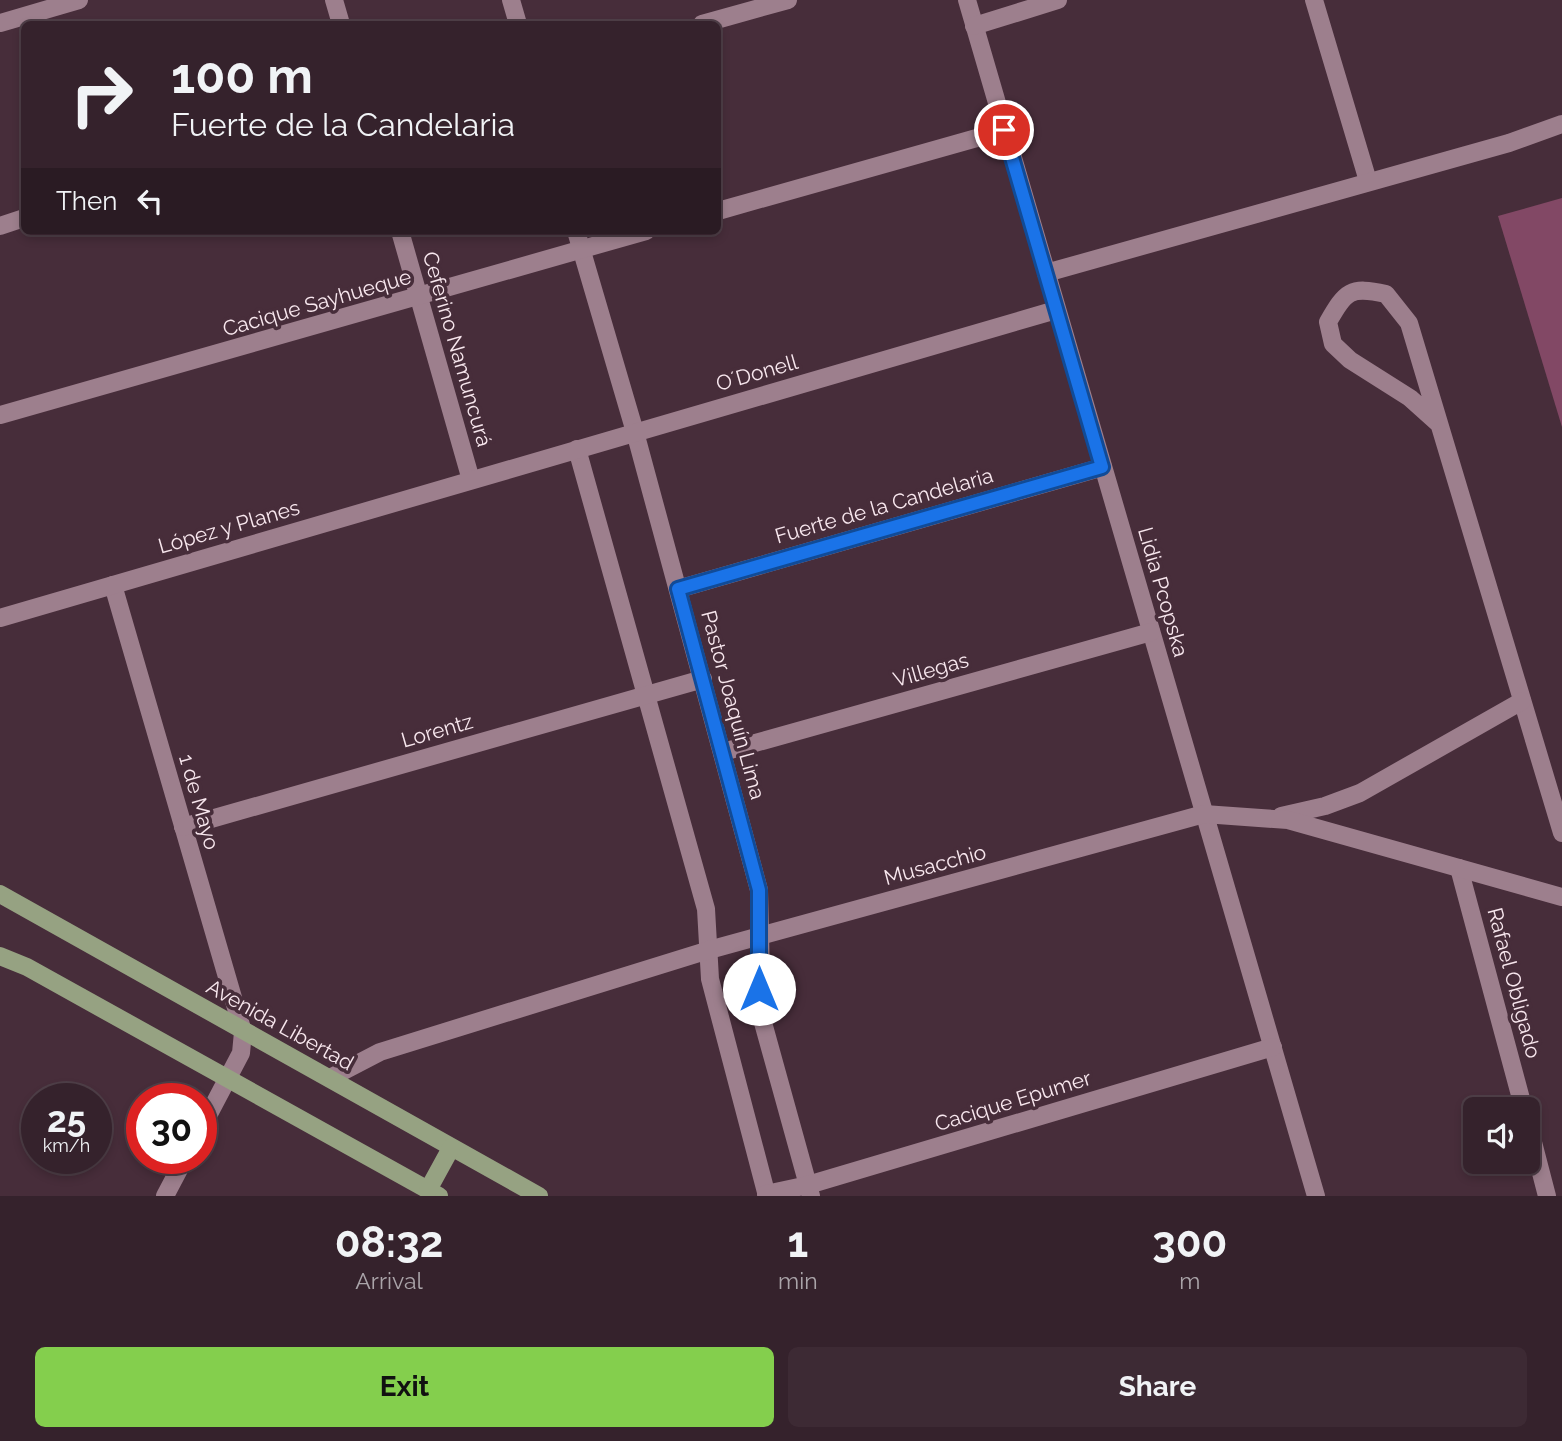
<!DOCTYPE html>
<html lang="en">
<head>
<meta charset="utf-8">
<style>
  body { margin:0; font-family:Raleway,sans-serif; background:#3d2a34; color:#f1f3f6; height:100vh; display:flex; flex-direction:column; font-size:26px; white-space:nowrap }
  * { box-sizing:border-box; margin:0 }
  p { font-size:23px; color:#aaa4a9 }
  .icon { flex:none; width:38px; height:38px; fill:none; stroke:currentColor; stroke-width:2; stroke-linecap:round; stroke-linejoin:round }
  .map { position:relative; height:1196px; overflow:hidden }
  .panel { display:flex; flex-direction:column; background:#35222c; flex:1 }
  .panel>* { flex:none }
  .hud { position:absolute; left:21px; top:21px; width:700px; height:214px; border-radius:10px; box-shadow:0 4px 10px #0003,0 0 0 2px #4f3f48; background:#35222c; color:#f1f3f6; overflow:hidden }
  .controls { position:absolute; left:1463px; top:1097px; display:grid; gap:14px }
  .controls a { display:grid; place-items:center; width:77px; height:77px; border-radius:10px; background:#35222c; box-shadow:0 4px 10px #0003,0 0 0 2px #4f3f48; font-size:35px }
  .speed { position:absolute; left:21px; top:1083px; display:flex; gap:14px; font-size:35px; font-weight:700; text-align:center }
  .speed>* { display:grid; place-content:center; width:91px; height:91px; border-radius:50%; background:#35222c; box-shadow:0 4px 10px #0003,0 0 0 2px #4f3f48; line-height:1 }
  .speed small { font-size:18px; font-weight:400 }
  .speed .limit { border:10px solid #d22; background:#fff; color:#111 }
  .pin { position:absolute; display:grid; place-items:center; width:60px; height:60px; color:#fff; margin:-30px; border:4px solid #fff; border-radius:50%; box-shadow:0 2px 7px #0007 }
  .me { position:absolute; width:77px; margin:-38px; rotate:0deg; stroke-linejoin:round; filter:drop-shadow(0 0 5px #0008) }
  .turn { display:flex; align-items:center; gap:24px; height:147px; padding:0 35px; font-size:32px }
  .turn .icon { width:91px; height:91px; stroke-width:2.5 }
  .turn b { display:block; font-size:49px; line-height:60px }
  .then { display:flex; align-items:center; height:66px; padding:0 35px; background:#0003; gap:14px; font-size:26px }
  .eta { display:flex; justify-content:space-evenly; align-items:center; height:119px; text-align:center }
  .eta b { font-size:42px; font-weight:700; line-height:49px }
  .cta { display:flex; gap:14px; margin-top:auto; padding:14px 35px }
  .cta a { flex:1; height:80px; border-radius:10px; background:#84cf4d; color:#111; font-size:28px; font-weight:700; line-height:80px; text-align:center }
  .cta a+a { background:#3d2a34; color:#f1f3f6 }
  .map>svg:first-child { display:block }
  .green { fill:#824865 }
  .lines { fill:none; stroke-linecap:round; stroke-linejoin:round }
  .street { stroke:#9d7f8d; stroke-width:18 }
  .primary { stroke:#96a282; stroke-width:18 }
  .route-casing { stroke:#114b97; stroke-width:18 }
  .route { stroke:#1a73e8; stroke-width:12 }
  .labels { text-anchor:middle; stroke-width:7; stroke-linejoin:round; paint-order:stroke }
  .street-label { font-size:21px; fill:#f8e7ee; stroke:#472d3a }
</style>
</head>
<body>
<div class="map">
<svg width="1562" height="1196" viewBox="0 0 1562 1196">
  <rect width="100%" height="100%" fill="#472d3a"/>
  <!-- green -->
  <path class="green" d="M 1562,198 L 1562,427 L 1498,216 Z"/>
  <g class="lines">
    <!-- street -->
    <g class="street">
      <path d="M 334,0 L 341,24"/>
      <path d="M 511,0 L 518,24"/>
      <path d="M 967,0 L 1316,1196"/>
      <path d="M 1314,0 L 1368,181"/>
      <path d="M 0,23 L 79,0"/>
      <path d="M 702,24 L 788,0"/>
      <path d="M 974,26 L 1058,0"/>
      <path d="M 718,211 L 1005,130"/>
      <path d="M 0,226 L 24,218"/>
      <path d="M 400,231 L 471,480"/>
      <path d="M 576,231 L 635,432 L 759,890 L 762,1019 L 811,1196"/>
      <path d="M 1046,273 L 1509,143 L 1562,124"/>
      <path d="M 0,415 L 646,231"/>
      <path d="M 1439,424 L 1410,398 L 1350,360 L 1333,344 L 1328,322 C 1346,291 1350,286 1386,294 L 1409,323 L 1562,833"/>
      <path d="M 577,449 L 706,909 L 710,979 L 767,1196"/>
      <path d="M 113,585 L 243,1032 L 241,1053 L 201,1129"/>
      <path d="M 678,589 L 1103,467"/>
      <path d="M 0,618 L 1056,310"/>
      <path d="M 723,752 L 1151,632"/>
      <path d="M 1281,816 L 1325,806 L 1360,793 L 1522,701"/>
      <path d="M 183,827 L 703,679"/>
      <path d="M 1459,868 L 1524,1110"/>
      <path d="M 330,1078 L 380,1052 L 709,950 L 1204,814 L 1288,820 L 1562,897"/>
      <path d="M 1528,1123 L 1547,1196"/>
      <path d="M 766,1194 L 808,1185 L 1273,1047"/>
      <path d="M 165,1196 L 185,1158"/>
    </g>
    <!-- primary -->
    <g class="primary">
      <path d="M 0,894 L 539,1196"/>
      <path d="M 0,956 L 27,967 L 439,1196"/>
      <path d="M 428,1190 L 451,1148"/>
    </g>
  </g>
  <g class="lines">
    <defs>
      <path id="route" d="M 759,989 L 759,890 L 678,589 L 1102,467 L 1004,130"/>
    </defs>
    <!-- route casing -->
    <use href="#route" class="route-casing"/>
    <!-- route -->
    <use href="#route" class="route"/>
  </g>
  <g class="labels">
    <!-- street labels -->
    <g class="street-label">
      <text transform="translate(317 303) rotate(-16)" y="7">Cacique Sayhueque</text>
      <text transform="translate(457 349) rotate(74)" y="7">Ceferino Namuncurá</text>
      <text transform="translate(757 373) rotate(-16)" y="7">O´Donell</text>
      <text transform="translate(884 506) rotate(-16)" y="7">Fuerte de la Candelaria</text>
      <text transform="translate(229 527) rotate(-16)" y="7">López y Planes</text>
      <text transform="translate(1163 592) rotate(74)" y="7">Lidia Pcopska</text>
      <text transform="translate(931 670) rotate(-16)" y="7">Villegas</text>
      <text transform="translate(733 705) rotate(75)" y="7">Pastor Joaquín Lima</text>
      <text transform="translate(437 731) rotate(-16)" y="7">Lorentz</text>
      <text transform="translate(199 802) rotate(74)" y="7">1 de Mayo</text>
      <text transform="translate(935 865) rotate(-15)" y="7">Musacchio</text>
      <text transform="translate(1514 983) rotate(75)" y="7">Rafael Obligado</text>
      <text transform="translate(280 1025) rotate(29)" y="7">Avenida Libertad</text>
      <text transform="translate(1013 1101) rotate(-17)" y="7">Cacique Epumer</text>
    </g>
  </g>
</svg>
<div class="controls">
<a><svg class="icon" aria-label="sound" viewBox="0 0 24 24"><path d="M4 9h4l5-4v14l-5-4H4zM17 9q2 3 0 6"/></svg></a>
</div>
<div class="speed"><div>25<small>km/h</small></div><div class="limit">30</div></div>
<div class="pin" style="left:1004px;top:130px;background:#d93025"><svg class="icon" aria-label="arrive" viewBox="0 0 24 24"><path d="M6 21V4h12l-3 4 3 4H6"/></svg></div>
<svg class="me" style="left:759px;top:989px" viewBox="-20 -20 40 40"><circle r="19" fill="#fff"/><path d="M0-13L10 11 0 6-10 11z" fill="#1a73e8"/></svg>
<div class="hud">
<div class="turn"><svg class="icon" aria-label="right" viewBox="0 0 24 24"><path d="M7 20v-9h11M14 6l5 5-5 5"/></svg><div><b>100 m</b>Fuerte de la Candelaria</div></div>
<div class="then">Then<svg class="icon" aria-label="left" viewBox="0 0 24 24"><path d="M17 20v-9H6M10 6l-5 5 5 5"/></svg></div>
</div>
</div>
<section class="panel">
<div class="eta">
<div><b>08:32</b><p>Arrival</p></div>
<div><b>1</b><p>min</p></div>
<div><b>300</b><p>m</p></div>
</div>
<div class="cta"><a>Exit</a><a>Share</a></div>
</section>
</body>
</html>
